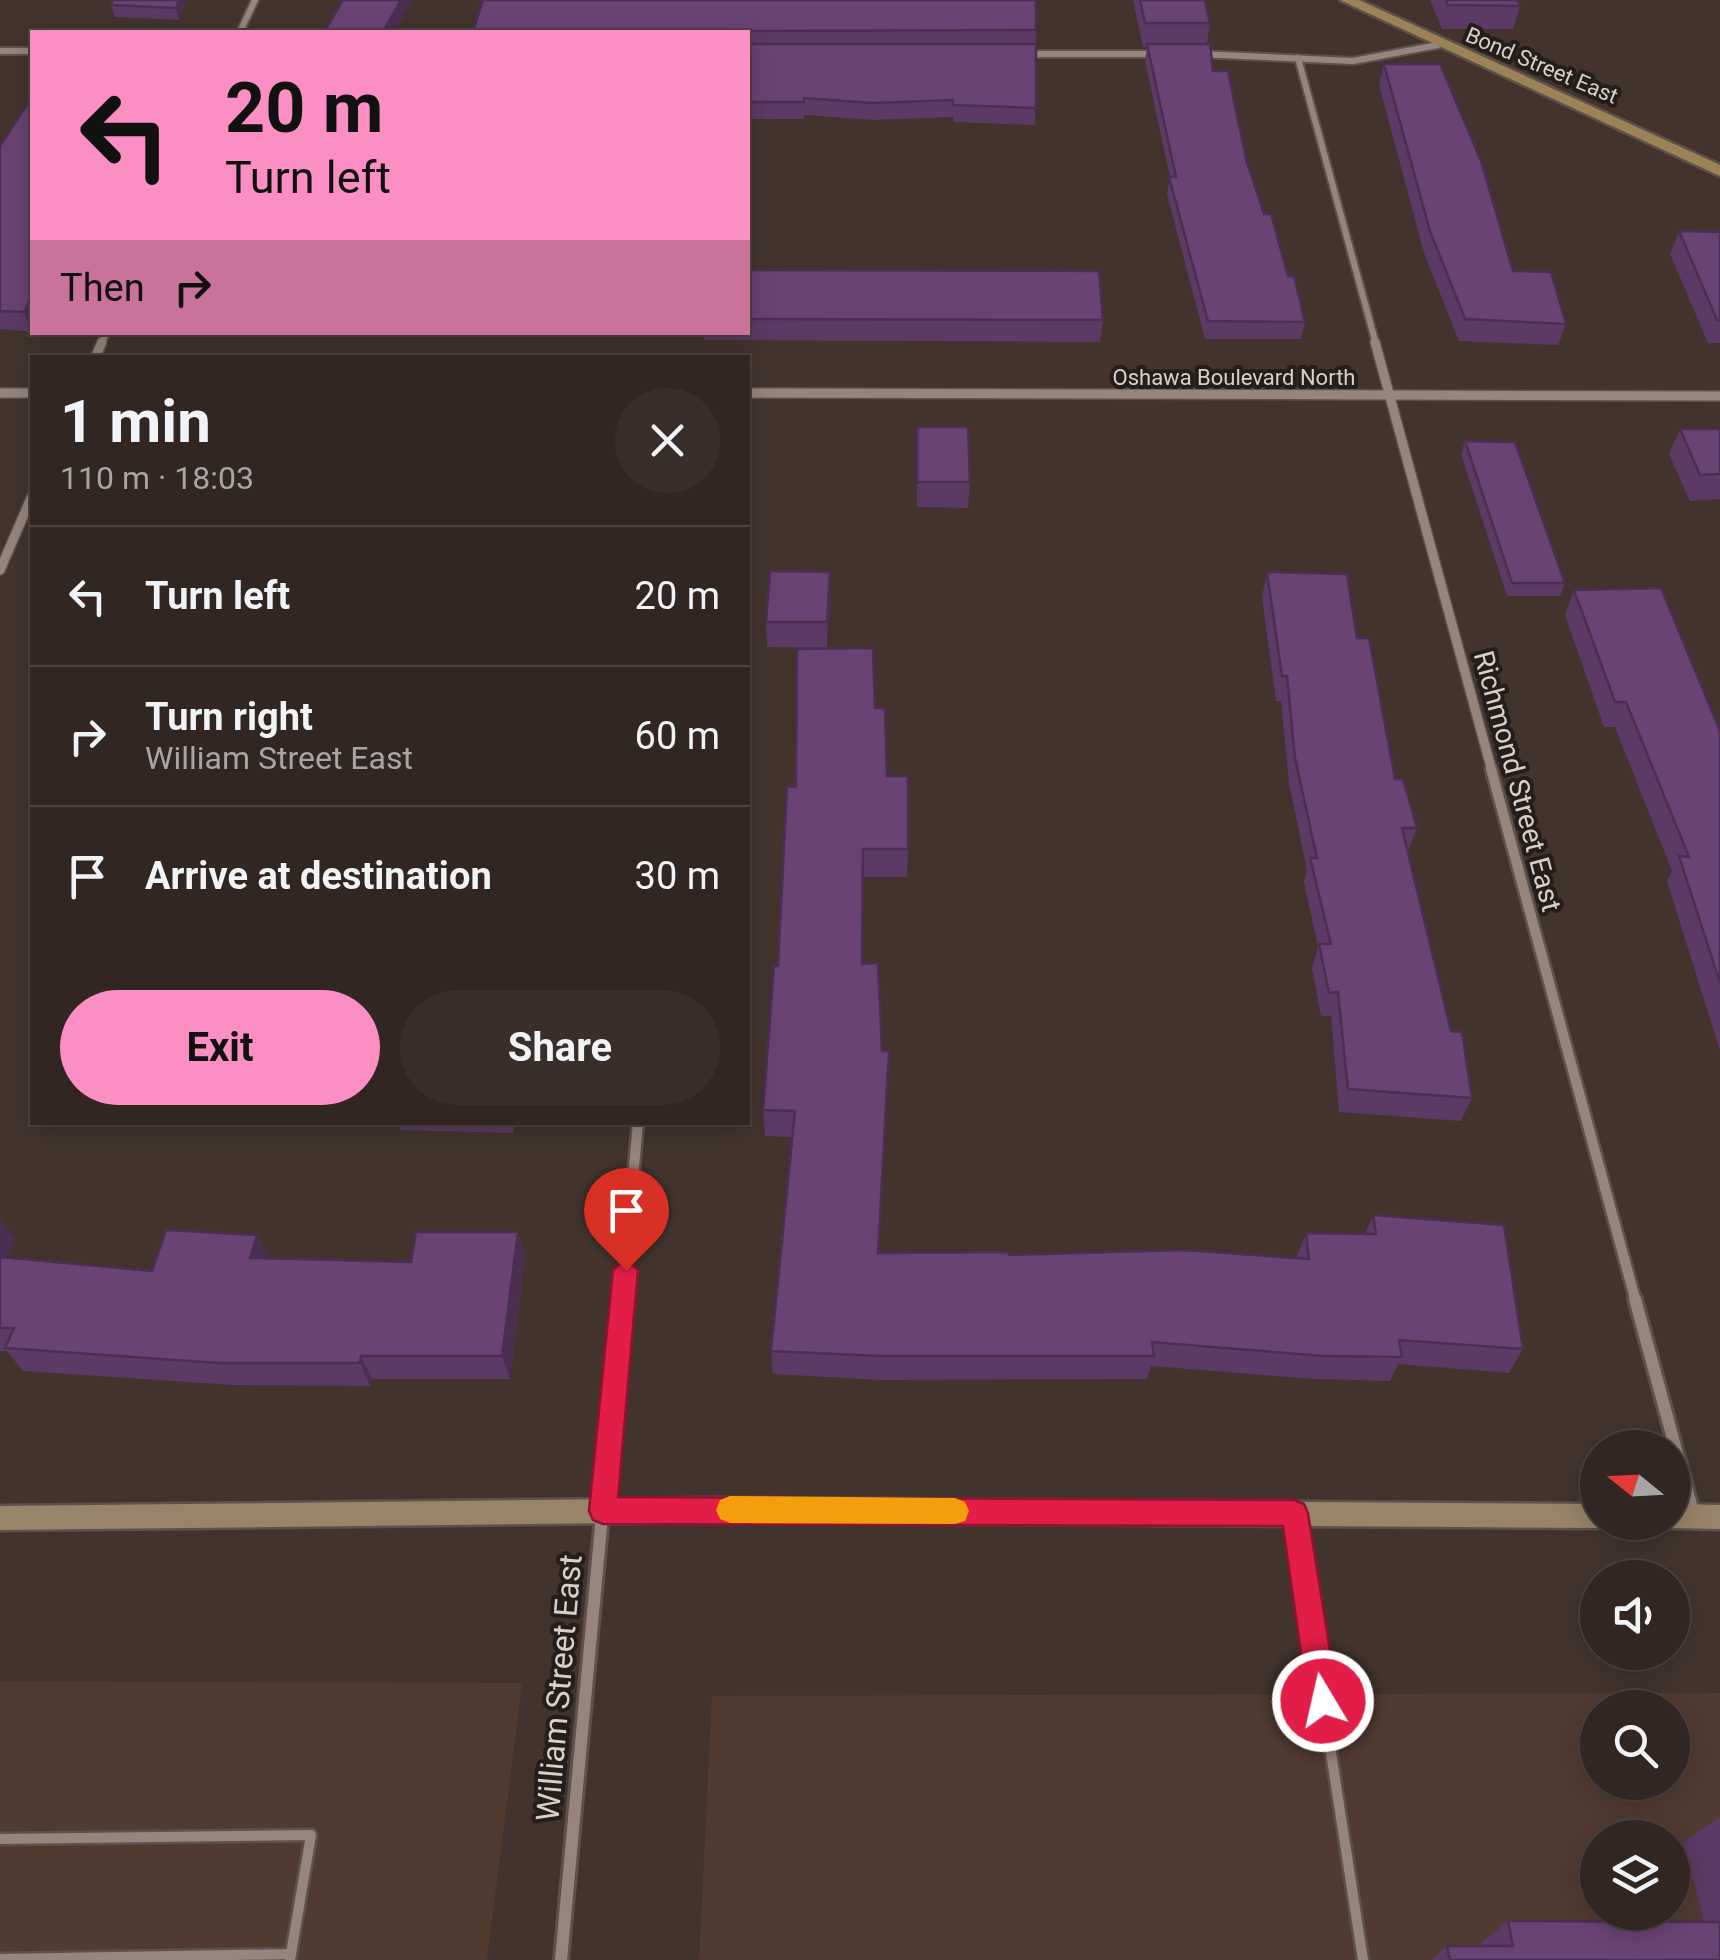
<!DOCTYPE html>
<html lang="en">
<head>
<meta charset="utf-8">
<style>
  body { margin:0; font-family:Roboto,sans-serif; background:#3a2e2a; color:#f1f3f6; height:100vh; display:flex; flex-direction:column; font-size:38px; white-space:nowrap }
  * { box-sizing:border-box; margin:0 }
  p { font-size:32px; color:#a8a5a5 }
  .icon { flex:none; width:55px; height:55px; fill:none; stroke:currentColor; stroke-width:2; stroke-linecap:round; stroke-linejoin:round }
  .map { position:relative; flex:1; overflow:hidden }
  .sheet { position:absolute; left:30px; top:355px; width:720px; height:770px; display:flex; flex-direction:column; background:#322622; border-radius:0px; box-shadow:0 5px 25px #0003,0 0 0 2px #4d4340 }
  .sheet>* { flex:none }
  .hud { position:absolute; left:30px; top:30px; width:720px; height:305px; border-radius:0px; box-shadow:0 5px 25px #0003,0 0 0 2px #4d4340; background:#fb8fc4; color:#111; overflow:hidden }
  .needle { width:65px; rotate:288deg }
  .tools { position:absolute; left:1580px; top:1430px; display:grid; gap:20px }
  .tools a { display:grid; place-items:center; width:110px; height:110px; border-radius:50%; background:#322622; box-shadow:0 5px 25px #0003,0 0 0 2px #4d4340; font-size:50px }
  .pin { position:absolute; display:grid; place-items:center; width:85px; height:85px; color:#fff; margin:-102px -42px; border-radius:50% 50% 50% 0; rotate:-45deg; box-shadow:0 0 10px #0007 }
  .pin .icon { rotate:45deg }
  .me { position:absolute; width:110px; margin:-55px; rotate:351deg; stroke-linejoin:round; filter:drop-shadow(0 0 8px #0008) }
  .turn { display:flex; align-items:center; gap:35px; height:210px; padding:0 30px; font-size:45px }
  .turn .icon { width:130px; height:130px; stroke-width:2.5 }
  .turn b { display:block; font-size:70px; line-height:85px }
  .then { display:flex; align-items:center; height:95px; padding:0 30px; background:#0003; gap:20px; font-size:38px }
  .round { display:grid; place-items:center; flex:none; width:105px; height:105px; border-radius:52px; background:#3a2e2a }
  .headline { display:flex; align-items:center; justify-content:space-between; height:170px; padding:0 30px }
  h1 { font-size:60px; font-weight:700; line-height:75px }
  .button { display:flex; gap:20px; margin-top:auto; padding:20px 30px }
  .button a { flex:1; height:115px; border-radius:60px; background:#fb8fc4; color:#111; font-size:40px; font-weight:700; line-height:115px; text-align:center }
  .button a+a { background:#3a2e2a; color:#f1f3f6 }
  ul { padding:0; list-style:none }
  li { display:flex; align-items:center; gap:30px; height:140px; padding:0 30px; border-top:2px solid #4d4340 }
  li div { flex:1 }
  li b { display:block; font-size:38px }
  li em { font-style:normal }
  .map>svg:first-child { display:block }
  .built { fill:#503b31; fill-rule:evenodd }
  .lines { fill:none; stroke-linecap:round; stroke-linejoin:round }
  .service-casing { stroke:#5d514c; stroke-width:15 }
  .minor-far3-casing { stroke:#5d514c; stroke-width:10 }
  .minor-far2-casing { stroke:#5d514c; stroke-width:12 }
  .minor-far1-casing { stroke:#5d514c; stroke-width:15 }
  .minor-casing { stroke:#5d514c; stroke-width:18 }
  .secondary-casing { stroke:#5d514c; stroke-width:5 }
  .primary-casing { stroke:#5d514c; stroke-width:5 }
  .service { stroke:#96857d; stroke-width:10 }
  .minor-far3 { stroke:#96857d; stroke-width:6 }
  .minor-far2 { stroke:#96857d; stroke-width:9 }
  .minor-far1 { stroke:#96857d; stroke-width:10 }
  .minor { stroke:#96857d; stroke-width:12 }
  .secondary { fill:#98846a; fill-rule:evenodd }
  .primary { fill:#9b8357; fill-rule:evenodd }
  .wall { fill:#5b3a65 }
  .shaded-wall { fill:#4a2f52 }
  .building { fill:#6a4375; stroke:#4a2f52; stroke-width:2.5 }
  .route { fill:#e11d48; stroke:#92132f; stroke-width:2.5 }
  .slow { fill:#f59e0b }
  .labels { text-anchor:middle; stroke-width:8; stroke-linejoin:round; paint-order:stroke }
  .far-street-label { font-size:22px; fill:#d8cfcb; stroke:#241d1a }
  .street-label { font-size:28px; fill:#d8cfcb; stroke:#241d1a }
  .near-street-label { font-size:32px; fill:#d8cfcb; stroke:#241d1a }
</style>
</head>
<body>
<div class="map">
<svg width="1720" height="1960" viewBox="0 0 1720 1960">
  <rect width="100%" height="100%" fill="#42332d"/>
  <!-- built -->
  <g class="built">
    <path d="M 0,1681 L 522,1683 L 487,1960 L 0,1960 Z"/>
    <path d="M 1720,1693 L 1720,1960 L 699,1960 L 712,1696 ZM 1598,1708 L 1672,1708 L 1672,1782 L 1598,1782 ZM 1598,1838 L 1672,1838 L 1672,1912 L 1598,1912 Z"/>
  </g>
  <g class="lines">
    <defs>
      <g id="service">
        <path d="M 1295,1520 L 1363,1960"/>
        <path d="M 0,1839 L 311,1835 L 290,1960"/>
        <path d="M 0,1959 L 291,1954"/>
      </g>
      <g id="minor-far3">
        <path d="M 240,32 L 255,0"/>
        <path d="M 0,51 L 32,51"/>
        <path d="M 1023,54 L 1156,54"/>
        <path d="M 1198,54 L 1353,61 L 1438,45"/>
        <path d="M 1298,58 L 1376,344"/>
        <path d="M 101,344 L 107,332"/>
      </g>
      <g id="minor-far2">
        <path d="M 1375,342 L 1492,771"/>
        <path d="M 95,358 L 102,342"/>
        <path d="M 0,393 L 32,393"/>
        <path d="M 748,393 L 1720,396"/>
        <path d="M 0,570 L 32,496"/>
      </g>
      <g id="minor-far1">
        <path d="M 1491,769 L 1636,1302"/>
        <path d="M 622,1302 L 638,1122"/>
      </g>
      <g id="minor">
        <path d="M 1635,1299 L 1694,1516"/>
        <path d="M 561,1960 L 622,1299"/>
      </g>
      <g id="secondary">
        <path d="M 714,1498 L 1598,1504 L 1598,1522 L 1607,1522 L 1598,1528 L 714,1522 L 0,1530 L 0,1506 Z"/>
        <path d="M 1672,1504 L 1720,1505 L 1720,1529 L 1672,1528 L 1663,1524 L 1672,1522 Z"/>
      </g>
      <path id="primary" d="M 1340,0 L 1359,0 L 1720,165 L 1720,176 Z"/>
    </defs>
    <!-- service casing -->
    <use href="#service" class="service-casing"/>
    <!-- minor-far3 casing -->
    <use href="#minor-far3" class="minor-far3-casing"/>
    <!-- minor-far2 casing -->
    <use href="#minor-far2" class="minor-far2-casing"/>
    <!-- minor-far1 casing -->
    <use href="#minor-far1" class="minor-far1-casing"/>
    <!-- minor casing -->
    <use href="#minor" class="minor-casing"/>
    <!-- secondary casing -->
    <use href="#secondary" class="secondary-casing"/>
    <!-- primary casing -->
    <use href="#primary" class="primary-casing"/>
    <!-- service -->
    <use href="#service" class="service"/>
    <!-- minor-far3 -->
    <use href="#minor-far3" class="minor-far3"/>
    <!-- minor-far2 -->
    <use href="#minor-far2" class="minor-far2"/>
    <!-- minor-far1 -->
    <use href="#minor-far1" class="minor-far1"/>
    <!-- minor -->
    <use href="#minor" class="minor"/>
    <!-- secondary -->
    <use href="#secondary" class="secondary"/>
    <!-- primary -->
    <use href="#primary" class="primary"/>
  </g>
  <!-- wall -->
  <g class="wall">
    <path d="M 113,0 L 186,0 L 179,20 L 115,17 L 111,5 Z"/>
    <path d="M 483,0 L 1036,30 L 1035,125 L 953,122 L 953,117 L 872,120 L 805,115 L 804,119 L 748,119 L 748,32 L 473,32 Z"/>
    <path d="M 1133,0 L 1205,0 L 1210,23 L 1207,44 L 1213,71 L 1305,322 L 1301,339 L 1205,339 L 1167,194 L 1170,177 L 1145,61 L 1147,47 L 1143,47 Z"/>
    <path d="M 1430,0 L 1517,0 L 1520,6 L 1513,29 L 1442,29 Z"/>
    <path d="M 1384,64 L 1513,271 L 1566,324 L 1558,345 L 1459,341 L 1424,253 L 1379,85 Z"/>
    <path d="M 32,97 L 32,330 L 31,332 L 0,329 L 0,146 Z"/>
    <path d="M 1679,231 L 1720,232 L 1720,343 L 1708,343 L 1670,254 Z"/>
    <path d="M 748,270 L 1103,320 L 1100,342 L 704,340 L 704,332 L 748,332 Z"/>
    <path d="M 917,427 L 970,482 L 968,508 L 917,507 Z"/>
    <path d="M 1680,429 L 1720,429 L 1720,499 L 1690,501 L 1669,454 Z"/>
    <path d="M 1465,441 L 1565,583 L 1560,596 L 1507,596 L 1461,454 Z"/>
    <path d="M 1267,572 L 1357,638 L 1395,779 L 1417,828 L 1408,852 L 1451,1031 L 1472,1098 L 1461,1121 L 1339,1112 L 1331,1016 L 1321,1016 L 1312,968 L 1318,947 L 1304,882 L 1307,870 L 1289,783 L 1281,701 L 1276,701 L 1262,597 Z"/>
    <path d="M 1574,590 L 1720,731 L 1720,1051 L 1667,881 L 1672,871 L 1615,727 L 1604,727 L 1565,615 Z"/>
    <path d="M 831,597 L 827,648 L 767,647 L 766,622 Z"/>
    <path d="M 875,708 L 887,776 L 908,849 L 907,877 L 863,877 L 862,964 L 888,1078 L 879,1253 L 1296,1258 L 1306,1233 L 1365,1234 L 1373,1215 L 1523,1349 L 1509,1373 L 1398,1364 L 1390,1381 L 1314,1379 L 1151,1366 L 1147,1379 L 880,1380 L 773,1374 L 771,1351 L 792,1137 L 765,1136 L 763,1110 L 796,787 Z"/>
    <path d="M 398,1122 L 515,1122 L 513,1133 L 401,1130 Z"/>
    <path d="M 0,1219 L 14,1239 L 7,1258 L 152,1271 L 257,1235 L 268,1258 L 411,1262 L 518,1232 L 525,1256 L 510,1379 L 372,1379 L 370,1386 L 232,1385 L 23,1371 L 7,1351 L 0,1351 Z"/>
    <path d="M 1719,1817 L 1720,1817 L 1720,1960 L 1431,1960 L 1447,1946 L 1482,1946 L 1481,1943 L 1508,1921 L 1704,1922 L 1684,1842 Z"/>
  </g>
  <!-- shaded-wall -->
  <g class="shaded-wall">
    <path d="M 179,0 L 186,0 L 179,20 L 176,8 Z"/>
    <path d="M 401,0 L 412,0 L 395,32 L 383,32 Z"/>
    <path d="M 32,296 L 32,330 L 31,332 L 24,312 Z"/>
    <path d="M 830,572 L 831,597 L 827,648 L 827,622 Z"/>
    <path d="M 0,1219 L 14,1239 L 0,1279 Z"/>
    <path d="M 518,1232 L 525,1256 L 510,1379 L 502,1356 Z"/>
    <path d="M 257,1235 L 269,1259 L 250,1258 Z"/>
    <path d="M 361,1356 L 372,1379 L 370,1386 L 360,1363 Z"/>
  </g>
  <!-- building -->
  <g class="building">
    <path d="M 113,0 L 179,0 L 176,8 L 111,5 Z"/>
    <path d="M 343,0 L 401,0 L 383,32 L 324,32 Z"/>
    <path d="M 483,0 L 1036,0 L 1036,30 L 473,32 Z"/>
    <path d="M 1140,0 L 1205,0 L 1210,23 L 1145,23 Z"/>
    <path d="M 1446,0 L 1517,0 L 1520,6 L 1448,5 Z"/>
    <path d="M 748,44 L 1036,44 L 1036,108 L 953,105 L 953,100 L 872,103 L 804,98 L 804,102 L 748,102 Z"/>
    <path d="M 1147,44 L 1210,44 L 1213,71 L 1228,71 L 1246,159 L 1264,214 L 1271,214 L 1288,276 L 1294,276 L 1305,322 L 1208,321 L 1169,177 L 1176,177 Z"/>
    <path d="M 1384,64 L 1440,64 L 1481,161 L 1513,271 L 1551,272 L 1566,324 L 1465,319 L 1430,231 Z"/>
    <path d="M 32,97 L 32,296 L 24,312 L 0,311 L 0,146 Z"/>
    <path d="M 1679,231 L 1720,232 L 1720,320 L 1717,320 Z"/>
    <path d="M 748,270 L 1099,271 L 1103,320 L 748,319 Z"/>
    <path d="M 917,427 L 968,427 L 970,482 L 917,482 Z"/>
    <path d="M 1680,429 L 1720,429 L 1720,474 L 1700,475 Z"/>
    <path d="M 1465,441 L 1515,442 L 1565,583 L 1512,583 Z"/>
    <path d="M 770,571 L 830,572 L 827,622 L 766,622 Z"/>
    <path d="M 1267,572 L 1347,574 L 1357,638 L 1369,638 L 1395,779 L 1403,779 L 1417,828 L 1402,828 L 1451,1031 L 1462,1032 L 1472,1098 L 1348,1089 L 1338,992 L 1329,993 L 1319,944 L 1331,944 L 1310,858 L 1317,858 L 1295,758 L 1287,676 L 1282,676 Z"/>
    <path d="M 1661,588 L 1720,731 L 1720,983 L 1679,856 L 1689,857 L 1626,702 L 1615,702 L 1574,590 Z"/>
    <path d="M 873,648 L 875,708 L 885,708 L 887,776 L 908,776 L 908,849 L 863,849 L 862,964 L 878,963 L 882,1051 L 889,1051 L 878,1253 L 1008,1252 L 1009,1255 L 1183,1250 L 1309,1259 L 1306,1233 L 1376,1234 L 1373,1215 L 1504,1225 L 1523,1349 L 1399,1340 L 1402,1357 L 1323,1356 L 1152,1342 L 1154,1356 L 880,1356 L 771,1351 L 795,1111 L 763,1110 L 774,966 L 778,966 L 787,786 L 796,787 L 797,649 Z"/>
    <path d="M 166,1230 L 257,1235 L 250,1258 L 411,1262 L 416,1232 L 518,1232 L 502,1356 L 361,1356 L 360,1363 L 218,1363 L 5,1348 L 14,1328 L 0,1328 L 0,1257 L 152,1271 Z"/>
    <path d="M 1508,1921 L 1720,1922 L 1720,1960 L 1450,1960 L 1447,1946 L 1513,1946 Z"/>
  </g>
  <!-- route -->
  <path class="route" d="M 626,1259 L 638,1270 L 618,1497 L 1294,1500 L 1304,1504 L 1308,1513 L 1338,1701 L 1333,1711 L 1323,1716 L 1312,1711 L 1308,1701 L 1283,1526 L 603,1524 L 593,1520 L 589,1511 L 613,1270 Z"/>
  <!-- slow -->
  <path class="slow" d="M 730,1496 L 955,1498 L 965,1502 L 969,1511 L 965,1521 L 955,1524 L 730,1523 L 720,1519 L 716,1510 L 720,1500 Z"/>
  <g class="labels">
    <!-- far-street labels -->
    <g class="far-street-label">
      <text transform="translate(1542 65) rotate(23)" y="8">Bond Street East</text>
      <text x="1234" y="385">Oshawa Boulevard North</text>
    </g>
    <!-- street labels -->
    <g class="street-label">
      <text transform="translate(1518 781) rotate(75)" y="10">Richmond Street East</text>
    </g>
    <!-- near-street labels -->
    <g class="near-street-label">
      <text transform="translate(559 1688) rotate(-85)" y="11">William Street East</text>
    </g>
  </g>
</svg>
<div class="tools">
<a><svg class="needle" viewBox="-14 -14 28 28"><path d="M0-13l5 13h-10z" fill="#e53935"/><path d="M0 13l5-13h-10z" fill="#a8a5a5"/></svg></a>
<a><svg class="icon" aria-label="sound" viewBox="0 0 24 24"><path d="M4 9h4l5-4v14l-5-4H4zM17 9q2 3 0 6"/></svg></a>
<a><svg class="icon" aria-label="search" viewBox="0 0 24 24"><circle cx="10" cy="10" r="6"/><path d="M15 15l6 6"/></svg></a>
<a><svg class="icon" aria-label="layers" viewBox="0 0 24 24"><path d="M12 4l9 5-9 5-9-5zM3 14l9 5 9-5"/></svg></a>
</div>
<div class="pin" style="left:626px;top:1270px;background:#d93025"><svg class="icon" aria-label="arrive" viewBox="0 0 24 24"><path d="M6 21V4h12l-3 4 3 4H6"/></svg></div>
<svg class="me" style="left:1323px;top:1701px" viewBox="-20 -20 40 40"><circle r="17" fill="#e11d48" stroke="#fff" stroke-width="3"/><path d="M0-11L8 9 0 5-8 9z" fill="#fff"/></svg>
<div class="hud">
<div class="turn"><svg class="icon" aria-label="left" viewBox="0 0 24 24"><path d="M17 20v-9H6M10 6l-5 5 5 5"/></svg><div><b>20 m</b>Turn left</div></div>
<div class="then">Then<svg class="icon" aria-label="right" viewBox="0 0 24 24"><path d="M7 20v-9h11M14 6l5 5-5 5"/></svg></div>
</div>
<section class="sheet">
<div class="headline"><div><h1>1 min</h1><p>110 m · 18:03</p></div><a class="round"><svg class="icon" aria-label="close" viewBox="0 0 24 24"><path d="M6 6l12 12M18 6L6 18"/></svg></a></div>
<ul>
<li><svg class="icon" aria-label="left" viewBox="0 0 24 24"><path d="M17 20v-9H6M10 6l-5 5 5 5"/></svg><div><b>Turn left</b></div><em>20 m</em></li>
<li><svg class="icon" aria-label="right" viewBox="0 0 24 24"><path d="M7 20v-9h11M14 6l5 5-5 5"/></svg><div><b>Turn right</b><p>William Street East</p></div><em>60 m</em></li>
<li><svg class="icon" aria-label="arrive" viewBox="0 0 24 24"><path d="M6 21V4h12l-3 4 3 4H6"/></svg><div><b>Arrive at destination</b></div><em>30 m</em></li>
</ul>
<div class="button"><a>Exit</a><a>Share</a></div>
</section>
</div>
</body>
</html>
